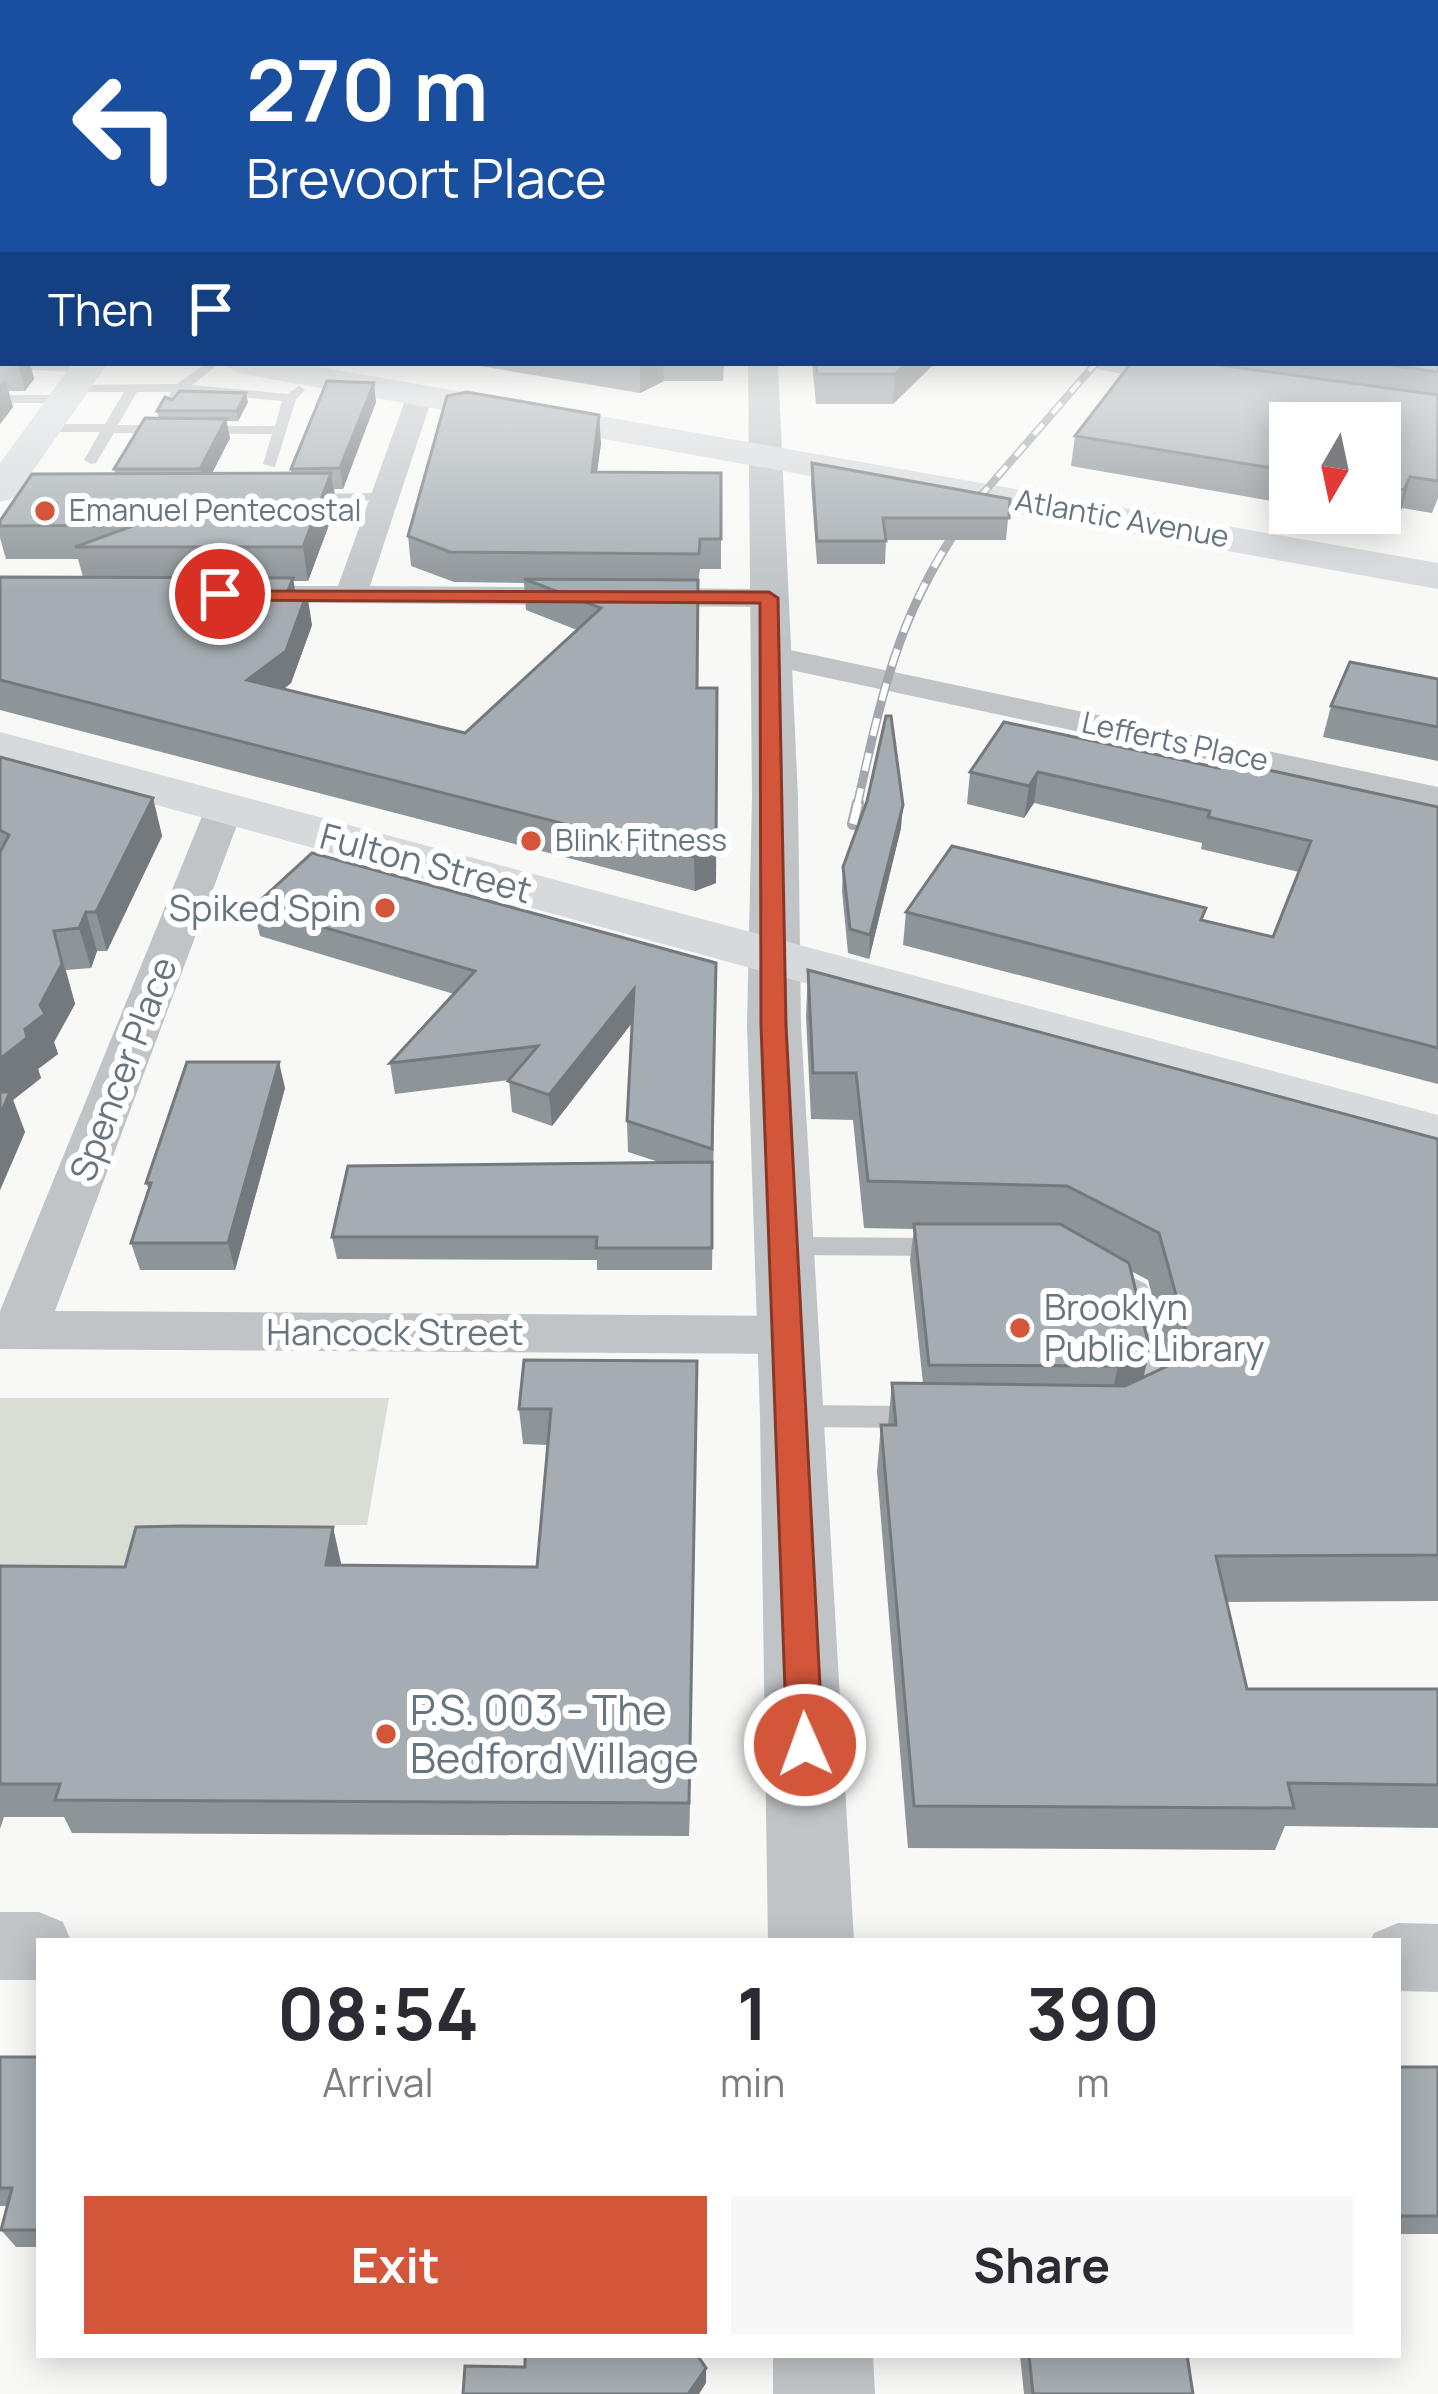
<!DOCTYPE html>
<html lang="en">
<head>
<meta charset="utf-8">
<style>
  body { margin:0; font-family:Manrope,sans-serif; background:#f7f7f7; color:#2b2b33; height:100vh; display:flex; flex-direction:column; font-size:45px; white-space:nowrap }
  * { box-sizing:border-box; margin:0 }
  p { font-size:39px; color:#7c7c81 }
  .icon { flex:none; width:66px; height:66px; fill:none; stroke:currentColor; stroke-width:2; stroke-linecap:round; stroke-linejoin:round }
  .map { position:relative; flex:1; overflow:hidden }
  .panel { position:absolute; left:36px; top:1938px; width:1365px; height:420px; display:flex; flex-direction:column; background:#fff; border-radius:0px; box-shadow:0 6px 30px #0003 }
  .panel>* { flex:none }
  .top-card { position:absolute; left:0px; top:0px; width:1440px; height:366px; box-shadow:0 6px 30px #0003; background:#1a4fa0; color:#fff; overflow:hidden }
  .needle { width:78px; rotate:189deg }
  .controls { position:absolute; left:1269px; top:402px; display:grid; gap:24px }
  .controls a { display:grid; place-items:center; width:132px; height:132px; border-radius:0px; background:#fff; box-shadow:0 6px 30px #0003; font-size:60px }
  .pin { position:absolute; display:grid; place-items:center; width:102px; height:102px; color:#fff; margin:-51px; border:6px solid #fff; border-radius:50%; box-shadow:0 3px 12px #0007 }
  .me { position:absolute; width:132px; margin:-66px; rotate:358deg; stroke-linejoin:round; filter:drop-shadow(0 0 9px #0008) }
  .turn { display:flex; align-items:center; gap:42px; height:252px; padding:0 48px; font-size:54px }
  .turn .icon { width:156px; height:156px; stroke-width:2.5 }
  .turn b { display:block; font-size:84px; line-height:102px }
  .then { display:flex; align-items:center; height:114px; padding:0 48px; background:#0003; gap:24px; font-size:45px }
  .eta { display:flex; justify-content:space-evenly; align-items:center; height:204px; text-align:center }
  .eta b { font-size:72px; font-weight:700; line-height:84px }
  .cta { display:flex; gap:24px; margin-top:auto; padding:24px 48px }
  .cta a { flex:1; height:138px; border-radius:0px; background:#d4563a; color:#fff; font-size:48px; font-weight:700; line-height:138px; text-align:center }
  .cta a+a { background:#f7f7f7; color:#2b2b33 }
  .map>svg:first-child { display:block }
  .green { fill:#d9ddd6 }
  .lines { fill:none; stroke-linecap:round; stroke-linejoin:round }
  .service { fill:#c0c4c7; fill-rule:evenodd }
  .minor { fill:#c0c4c7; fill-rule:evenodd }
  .tertiary { fill:#c0c4c7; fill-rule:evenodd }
  .secondary { fill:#d6dadd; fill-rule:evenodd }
  .primary { fill:#d6dadd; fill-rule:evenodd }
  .rail-far2-casing { stroke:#a2a8ad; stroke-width:8 }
  .rail-far1-casing { stroke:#a2a8ad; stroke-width:9 }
  .rail-casing { stroke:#a2a8ad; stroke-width:12 }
  .rail-far2 { stroke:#fff; stroke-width:4.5; stroke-dasharray:14; stroke-linecap:butt }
  .rail-far1 { stroke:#fff; stroke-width:6; stroke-dasharray:18; stroke-linecap:butt }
  .rail { stroke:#fff; stroke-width:8; stroke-dasharray:24; stroke-linecap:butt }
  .wall { fill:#8e9599; fill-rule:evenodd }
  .shaded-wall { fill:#74797d }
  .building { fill:#a5adb2; stroke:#74797d; stroke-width:3 }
  .route { fill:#d4563a; stroke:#8a3826; stroke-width:3 }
  .poi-dot { fill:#d4563a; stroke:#fff; stroke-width:4.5 }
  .labels { text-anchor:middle; stroke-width:12; stroke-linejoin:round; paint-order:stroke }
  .far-poi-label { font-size:30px; fill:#66757e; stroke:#fff; text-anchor:start }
  .far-street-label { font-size:30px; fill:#66757e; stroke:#fff }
  .street-label { font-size:36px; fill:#66757e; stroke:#fff }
  .poi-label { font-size:36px; fill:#66757e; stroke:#fff; text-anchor:end }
  .near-poi-label { font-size:42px; fill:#66757e; stroke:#fff; text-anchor:start }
</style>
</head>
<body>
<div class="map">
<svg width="1438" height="2394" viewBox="0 0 1438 2394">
  <rect width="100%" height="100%" fill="#f8f8f6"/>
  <!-- green -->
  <path class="green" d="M 0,1398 L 389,1398 L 367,1525 L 160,1525 L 143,1584 L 0,1584 Z"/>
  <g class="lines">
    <!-- service -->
    <g class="service">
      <rect x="0" y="272" width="3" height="7"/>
      <path d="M 35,363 L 88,364 L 94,368 L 88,372 L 31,370 L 29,367 Z"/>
      <path d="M 206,363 L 220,363 L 192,385 L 287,394 L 299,386 L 305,390 L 296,399 L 275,467 L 263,464 L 272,434 L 114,433 L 96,463 L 91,464 L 84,460 L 100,432 L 45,432 L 38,428 L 45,424 L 105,424 L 124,392 L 73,392 L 68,391 L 68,385 L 177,384 ZM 137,392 L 171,392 L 166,401 L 173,405 L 184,392 L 282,401 L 275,426 L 118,425 Z"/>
      <path d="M 0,395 L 66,395 L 72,399 L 66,403 L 0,403 Z"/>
      <path d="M 382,493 L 387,494 L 387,500 L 306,502 L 299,498 L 306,494 Z"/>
      <path d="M 786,1237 L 939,1238 L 951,1247 L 939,1256 L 786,1255 L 774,1246 Z"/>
      <path d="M 1111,1267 L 1146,1284 L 1150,1291 L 1173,1394 L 1169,1401 L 1151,1408 L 1142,1405 L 1138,1398 L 1146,1389 L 1125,1296 L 1098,1276 L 1102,1270 Z"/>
      <path d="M 795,1405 L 917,1406 L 927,1410 L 931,1417 L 927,1424 L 917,1428 L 795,1427 L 785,1423 L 781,1416 L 785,1409 Z"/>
    </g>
    <!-- minor -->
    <g class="minor">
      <path d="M 1088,363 L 1149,363 L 1199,372 L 1203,377 L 1190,385 L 1100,370 Z"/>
      <path d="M 420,387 L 433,395 L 370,586 L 769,589 L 785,598 L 769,607 L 235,602 L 230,595 L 246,586 L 338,586 L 407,395 Z"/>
      <path d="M 771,646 L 1438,787 L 1438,809 L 759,663 L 754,656 L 759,649 Z"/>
      <path d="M 224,798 L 243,809 L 55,1311 L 790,1316 L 808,1321 L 816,1335 L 808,1349 L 790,1354 L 0,1349 L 0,1311 L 205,809 Z"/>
      <path d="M 0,1912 L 39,1912 L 63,1922 L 71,1941 L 39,1941 L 39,1980 L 0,1980 Z"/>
      <path d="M 1398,1923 L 1438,1924 L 1438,1992 L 1398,1991 L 1398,1941 L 1370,1941 L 1374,1933 Z"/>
    </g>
    <!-- tertiary -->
    <g class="tertiary">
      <path d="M 748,363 L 778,366 L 798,797 L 801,1025 L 854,1941 L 768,1941 L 760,1416 L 747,1025 L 752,797 Z"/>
      <path d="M 773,2355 L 873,2355 L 875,2394 L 773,2394 Z"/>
    </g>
    <!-- secondary -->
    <g class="secondary">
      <path d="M 73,363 L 108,363 L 14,498 L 0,502 L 0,463 Z"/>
      <path d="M 0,732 L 1438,1115 L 1438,1157 L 0,762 Z"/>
    </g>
    <!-- primary -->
    <g class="primary">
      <path d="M 0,314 L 3,315 L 3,335 L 0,334 Z"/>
      <path d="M 221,363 L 297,363 L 1438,563 L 1438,589 L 238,373 Z"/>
    </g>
    <defs>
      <path id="rail-far2" d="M 979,498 L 1096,363"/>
      <path id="rail-far1" d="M 857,806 C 885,679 901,602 981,495"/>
      <path id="rail" d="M 853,824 L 858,803"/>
    </defs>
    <!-- rail-far2 casing -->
    <use href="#rail-far2" class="rail-far2-casing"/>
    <!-- rail-far1 casing -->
    <use href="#rail-far1" class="rail-far1-casing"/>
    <!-- rail casing -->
    <use href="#rail" class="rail-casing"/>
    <!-- rail-far2 -->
    <use href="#rail-far2" class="rail-far2"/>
    <!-- rail-far1 -->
    <use href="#rail-far1" class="rail-far1"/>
    <!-- rail -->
    <use href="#rail" class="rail"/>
  </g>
  <!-- wall -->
  <g class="wall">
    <path d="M 1438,259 L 1438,498 L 1432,513 L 1402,508 L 1396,522 L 1344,513 L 1380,513 L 1380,423 L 1290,423 L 1290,504 L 1071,466 L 1075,436 L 1131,363 L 1437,363 Z"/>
    <path d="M 0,329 L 3,363 L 30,363 L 34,379 L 25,391 L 8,391 L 13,407 L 0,424 Z"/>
    <path d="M 462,363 L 724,363 L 723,381 L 664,381 L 640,393 Z"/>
    <path d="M 812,363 L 935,363 L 893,404 L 816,404 Z"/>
    <path d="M 172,400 L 248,402 L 238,421 L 226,421 L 230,438 L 212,473 L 292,473 L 291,469 L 376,402 L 343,489 L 334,489 L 336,506 L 308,581 L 293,581 L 295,593 L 312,625 L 291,683 L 284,689 L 465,733 L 577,630 L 526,610 L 524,583 L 454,582 L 411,566 L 408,536 L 601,443 L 597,472 L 721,473 L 721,569 L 700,569 L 698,584 L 698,688 L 716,883 L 695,891 L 0,710 L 0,577 L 83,577 L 78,559 L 6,559 L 0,538 L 0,521 L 115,473 L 114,469 L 159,418 L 157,411 Z"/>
    <path d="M 812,463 L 1010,499 L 1006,540 L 886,540 L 885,564 L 817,564 L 811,485 Z"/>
    <path d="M 1438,679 L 1438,761 L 1323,737 L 1331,706 Z"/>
    <path d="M 0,757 L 153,798 L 162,836 L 107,951 L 97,951 L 91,968 L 66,970 L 75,1004 L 54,1042 L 58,1054 L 38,1069 L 41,1078 L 13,1100 L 25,1132 L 0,1190 Z"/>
    <path d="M 1218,759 L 1438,807 L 1438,1084 L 903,945 L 906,912 L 1203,920 L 1273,937 L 1299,872 L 1201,849 L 1202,843 L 1034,803 L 1024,818 L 967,804 L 970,772 L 1217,768 Z"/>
    <path d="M 901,828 L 869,959 L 848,953 L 842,891 L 843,867 Z"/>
    <path d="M 253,907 L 716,963 L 712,1270 L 597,1270 L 597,1260 L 337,1259 L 332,1237 L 659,1162 L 628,1152 L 627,1121 L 632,1023 L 552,1126 L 512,1112 L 509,1080 L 395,1094 L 390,1063 L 454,994 L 260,936 Z"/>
    <path d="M 808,970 L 1438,1139 L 1438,1601 L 1227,1602 L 1247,1689 L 1438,1689 L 1438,1828 L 1285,1826 L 1275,1850 L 908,1848 L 877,1471 L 881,1425 L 888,1425 L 892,1383 L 923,1383 L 910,1260 L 914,1229 L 864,1228 L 853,1120 L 811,1119 L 806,1016 ZM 1131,1271 L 1148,1280 L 1170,1365 L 1143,1377 L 1150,1350 Z"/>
    <path d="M 285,1088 L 235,1270 L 140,1270 L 131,1243 L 149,1190 L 146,1183 Z"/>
    <path d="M 697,1361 L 689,1836 L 72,1833 L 64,1817 L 4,1817 L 0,1829 L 0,1566 L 125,1567 L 341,1563 L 341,1565 L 537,1567 L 548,1445 L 523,1444 L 519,1409 Z"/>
    <path d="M 0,2057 L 39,2057 L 39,2247 L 16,2247 L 1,2230 L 7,2206 L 0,2206 Z"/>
    <rect x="1398" y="2067" width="40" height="167"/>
    <path d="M 1020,2355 L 1187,2355 L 1193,2394 L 1024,2394 Z"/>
  </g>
  <!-- shaded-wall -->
  <g class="shaded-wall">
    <path d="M 18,363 L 30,363 L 34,379 L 25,391 Z"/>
    <path d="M 640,363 L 663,363 L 664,381 L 640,393 Z"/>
    <path d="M 907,363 L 935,363 L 893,404 L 895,374 Z"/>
    <path d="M 5,379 L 13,407 L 0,424 L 0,385 Z"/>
    <path d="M 374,383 L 376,402 L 343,489 L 340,468 Z"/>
    <path d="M 246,393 L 248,402 L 238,421 L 237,411 Z"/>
    <path d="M 599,415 L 601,443 L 593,501 L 592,472 Z"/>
    <path d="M 226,419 L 230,438 L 204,489 L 200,469 Z"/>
    <path d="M 331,473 L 336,506 L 308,581 L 303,547 Z"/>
    <path d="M 1410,477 L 1402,508 L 1396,522 L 1404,490 Z"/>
    <path d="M 293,578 L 298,609 L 287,593 Z"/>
    <path d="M 307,593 L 312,625 L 291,683 L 254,713 L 247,680 Z"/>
    <path d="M 717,721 L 716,883 L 695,891 L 694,857 Z"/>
    <path d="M 1038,772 L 1034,803 L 1024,818 L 1029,786 Z"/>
    <path d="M 153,798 L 162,836 L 107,951 L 96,912 Z"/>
    <path d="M 903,805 L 901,828 L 869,959 L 870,935 Z"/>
    <path d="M 86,912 L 97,951 L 91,968 L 79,928 Z"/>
    <path d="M 54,931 L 75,1004 L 54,1042 L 58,1054 L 38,1069 L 41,1078 L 13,1100 L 25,1132 L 0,1190 L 0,1059 L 25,1029 L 40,1005 Z"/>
    <path d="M 634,989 L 635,1019 L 552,1126 L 549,1095 Z"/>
    <path d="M 279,1062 L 285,1088 L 235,1270 L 228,1243 Z"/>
    <path d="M 1150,1350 L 1141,1387 L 1110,1402 L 1118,1366 Z"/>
    <path d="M 697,1361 L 697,1397 L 689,1836 L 689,1803 Z"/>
    <path d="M 333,1527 L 341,1563 L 335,1600 L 326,1565 Z"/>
    <path d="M 706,2368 L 706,2383 L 699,2394 L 688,2394 Z"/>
  </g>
  <!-- building -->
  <g class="building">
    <path d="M 1437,259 L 1438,372 L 1378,363 L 1437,363 Z"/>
    <rect x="0" y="329" width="3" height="34"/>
    <path d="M 816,363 L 907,363 L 895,374 L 817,374 Z"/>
    <path d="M 1131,363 L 1204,363 L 1438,395 L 1438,481 L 1410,477 L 1404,490 L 1380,486 L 1380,423 L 1290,423 L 1290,471 L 1075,436 Z"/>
    <path d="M 327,381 L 374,383 L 340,468 L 291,469 Z"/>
    <path d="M 180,391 L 246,393 L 237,411 L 157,411 L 165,397 L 172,400 Z"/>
    <path d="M 467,392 L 599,415 L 592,472 L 721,473 L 721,539 L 700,539 L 699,554 L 450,552 L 408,536 L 447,396 Z"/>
    <path d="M 145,418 L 226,419 L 200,469 L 114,469 Z"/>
    <path d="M 812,463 L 1010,499 L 1009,518 L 883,518 L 886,541 L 817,541 Z"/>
    <path d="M 331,473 L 303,547 L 75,547 L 135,525 L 0,526 L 0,521 L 32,474 Z"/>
    <path d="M 0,577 L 293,578 L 287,593 L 307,593 L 286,651 L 247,680 L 465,733 L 601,608 L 524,579 L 698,580 L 697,688 L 717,688 L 716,849 L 694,857 L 0,680 Z"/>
    <path d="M 1350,662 L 1438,679 L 1438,727 L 1331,706 Z"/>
    <path d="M 886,716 L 891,716 L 903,805 L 870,935 L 850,929 L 843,867 L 867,801 Z"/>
    <path d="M 1004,722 L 1219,768 L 1218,759 L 1438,807 L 1438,1048 L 906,912 L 952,846 L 1206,908 L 1201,920 L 1273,937 L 1311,841 L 1208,817 L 1210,811 L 1038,772 L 1029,786 L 970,772 Z"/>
    <path d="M 0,757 L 153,798 L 96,912 L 86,912 L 79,928 L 54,931 L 62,964 L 40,1005 L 45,1014 L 25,1029 L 27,1038 L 0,1059 L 0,852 L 9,835 L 0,830 Z"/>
    <path d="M 312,853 L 716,963 L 712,1149 L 627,1121 L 634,989 L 549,1095 L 508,1081 L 538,1046 L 390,1063 L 475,971 L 253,907 Z"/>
    <path d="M 808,970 L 1438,1139 L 1438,1555 L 1216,1556 L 1247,1689 L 1438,1689 L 1438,1785 L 1288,1783 L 1294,1808 L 914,1806 L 881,1425 L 896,1425 L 892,1383 L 1125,1386 L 1184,1358 L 1190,1346 L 1159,1233 L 1067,1186 L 868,1181 L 856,1073 L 813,1073 Z"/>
    <path d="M 187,1062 L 279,1062 L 228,1243 L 131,1243 L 151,1183 L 146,1183 Z"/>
    <path d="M 0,1092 L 10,1092 L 0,1115 Z"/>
    <path d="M 712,1162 L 712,1248 L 596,1248 L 597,1237 L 332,1237 L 348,1166 Z"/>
    <path d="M 914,1224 L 1060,1224 L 1129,1263 L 1150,1350 L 1118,1366 L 929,1365 Z"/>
    <path d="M 524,1360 L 697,1361 L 689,1803 L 55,1800 L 60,1784 L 0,1784 L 0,1566 L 125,1567 L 136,1527 L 181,1526 L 333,1527 L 326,1565 L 537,1567 L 551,1409 L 519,1409 Z"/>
    <path d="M 0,2057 L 39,2057 L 39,2230 L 1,2230 L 12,2188 L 0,2188 Z"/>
    <rect x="1398" y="2067" width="40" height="149"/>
    <path d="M 525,2355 L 697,2355 L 706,2368 L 688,2394 L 463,2394 L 465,2366 L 525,2367 Z"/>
    <path d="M 1029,2355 L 1187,2355 L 1193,2394 L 1033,2394 Z"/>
  </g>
  <!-- sky -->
  <linearGradient id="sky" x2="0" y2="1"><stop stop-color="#94bada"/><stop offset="0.44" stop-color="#fcfcfb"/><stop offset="1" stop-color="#fcfcfb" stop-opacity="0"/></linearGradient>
  <rect width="1438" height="594" fill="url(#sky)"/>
  <!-- route -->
  <path class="route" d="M 213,591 L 769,592 L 778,598 L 786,1025 L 823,1745 L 817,1757 L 805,1762 L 792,1757 L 787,1745 L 761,1025 L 760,603 L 220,600 L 213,598 Z"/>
  <!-- markers -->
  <g class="poi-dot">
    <circle cx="45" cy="511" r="12"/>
    <circle cx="531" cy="841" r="12"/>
    <circle cx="385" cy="908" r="12"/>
    <circle cx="1020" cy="1328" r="12"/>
    <circle cx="386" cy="1734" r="12"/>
  </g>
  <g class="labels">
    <!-- far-poi labels -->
    <g class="far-poi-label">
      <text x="69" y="521">Emanuel Pentecostal</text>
      <text x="555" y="851">Blink Fitness</text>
    </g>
    <!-- far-street labels -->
    <g class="far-street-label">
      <text transform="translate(1122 519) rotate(10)" y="10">Atlantic Avenue</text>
      <text transform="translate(1175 742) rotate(12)" y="10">Lefferts Place</text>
    </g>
    <!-- street labels -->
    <g class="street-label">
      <text transform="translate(426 863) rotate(15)" y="13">Fulton Street</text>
      <text transform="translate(123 1069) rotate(-69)" y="13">Spencer Place</text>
      <text x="395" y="1345">Hancock Street</text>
    </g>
    <!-- poi labels -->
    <g class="poi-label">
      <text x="361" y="921">Spiked Spin</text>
      <text x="1044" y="1320" text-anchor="start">Brooklyn<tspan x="1044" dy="41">Public Library</tspan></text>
    </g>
    <!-- near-poi labels -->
    <g class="near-poi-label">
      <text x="410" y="1725">P.S. 003 - The<tspan x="410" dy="48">Bedford Village</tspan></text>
    </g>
  </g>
</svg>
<div class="controls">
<a><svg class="needle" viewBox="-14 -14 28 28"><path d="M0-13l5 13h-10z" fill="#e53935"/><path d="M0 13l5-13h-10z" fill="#7c7c81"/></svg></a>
</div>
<div class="pin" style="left:220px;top:594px;background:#d93025"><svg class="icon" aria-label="arrive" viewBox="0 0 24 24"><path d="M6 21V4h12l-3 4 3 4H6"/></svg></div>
<svg class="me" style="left:805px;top:1745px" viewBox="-20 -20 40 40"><circle r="17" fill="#d4563a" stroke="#fff" stroke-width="3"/><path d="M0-11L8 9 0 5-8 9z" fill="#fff"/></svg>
<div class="top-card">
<div class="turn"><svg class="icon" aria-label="left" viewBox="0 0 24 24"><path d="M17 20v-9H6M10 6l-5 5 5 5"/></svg><div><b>270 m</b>Brevoort Place</div></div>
<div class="then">Then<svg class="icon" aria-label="arrive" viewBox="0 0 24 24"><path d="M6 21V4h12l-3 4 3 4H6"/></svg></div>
</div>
<section class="panel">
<div class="eta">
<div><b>08:54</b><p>Arrival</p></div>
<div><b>1</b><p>min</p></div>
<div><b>390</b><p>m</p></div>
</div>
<div class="cta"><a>Exit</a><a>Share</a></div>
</section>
</div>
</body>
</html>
